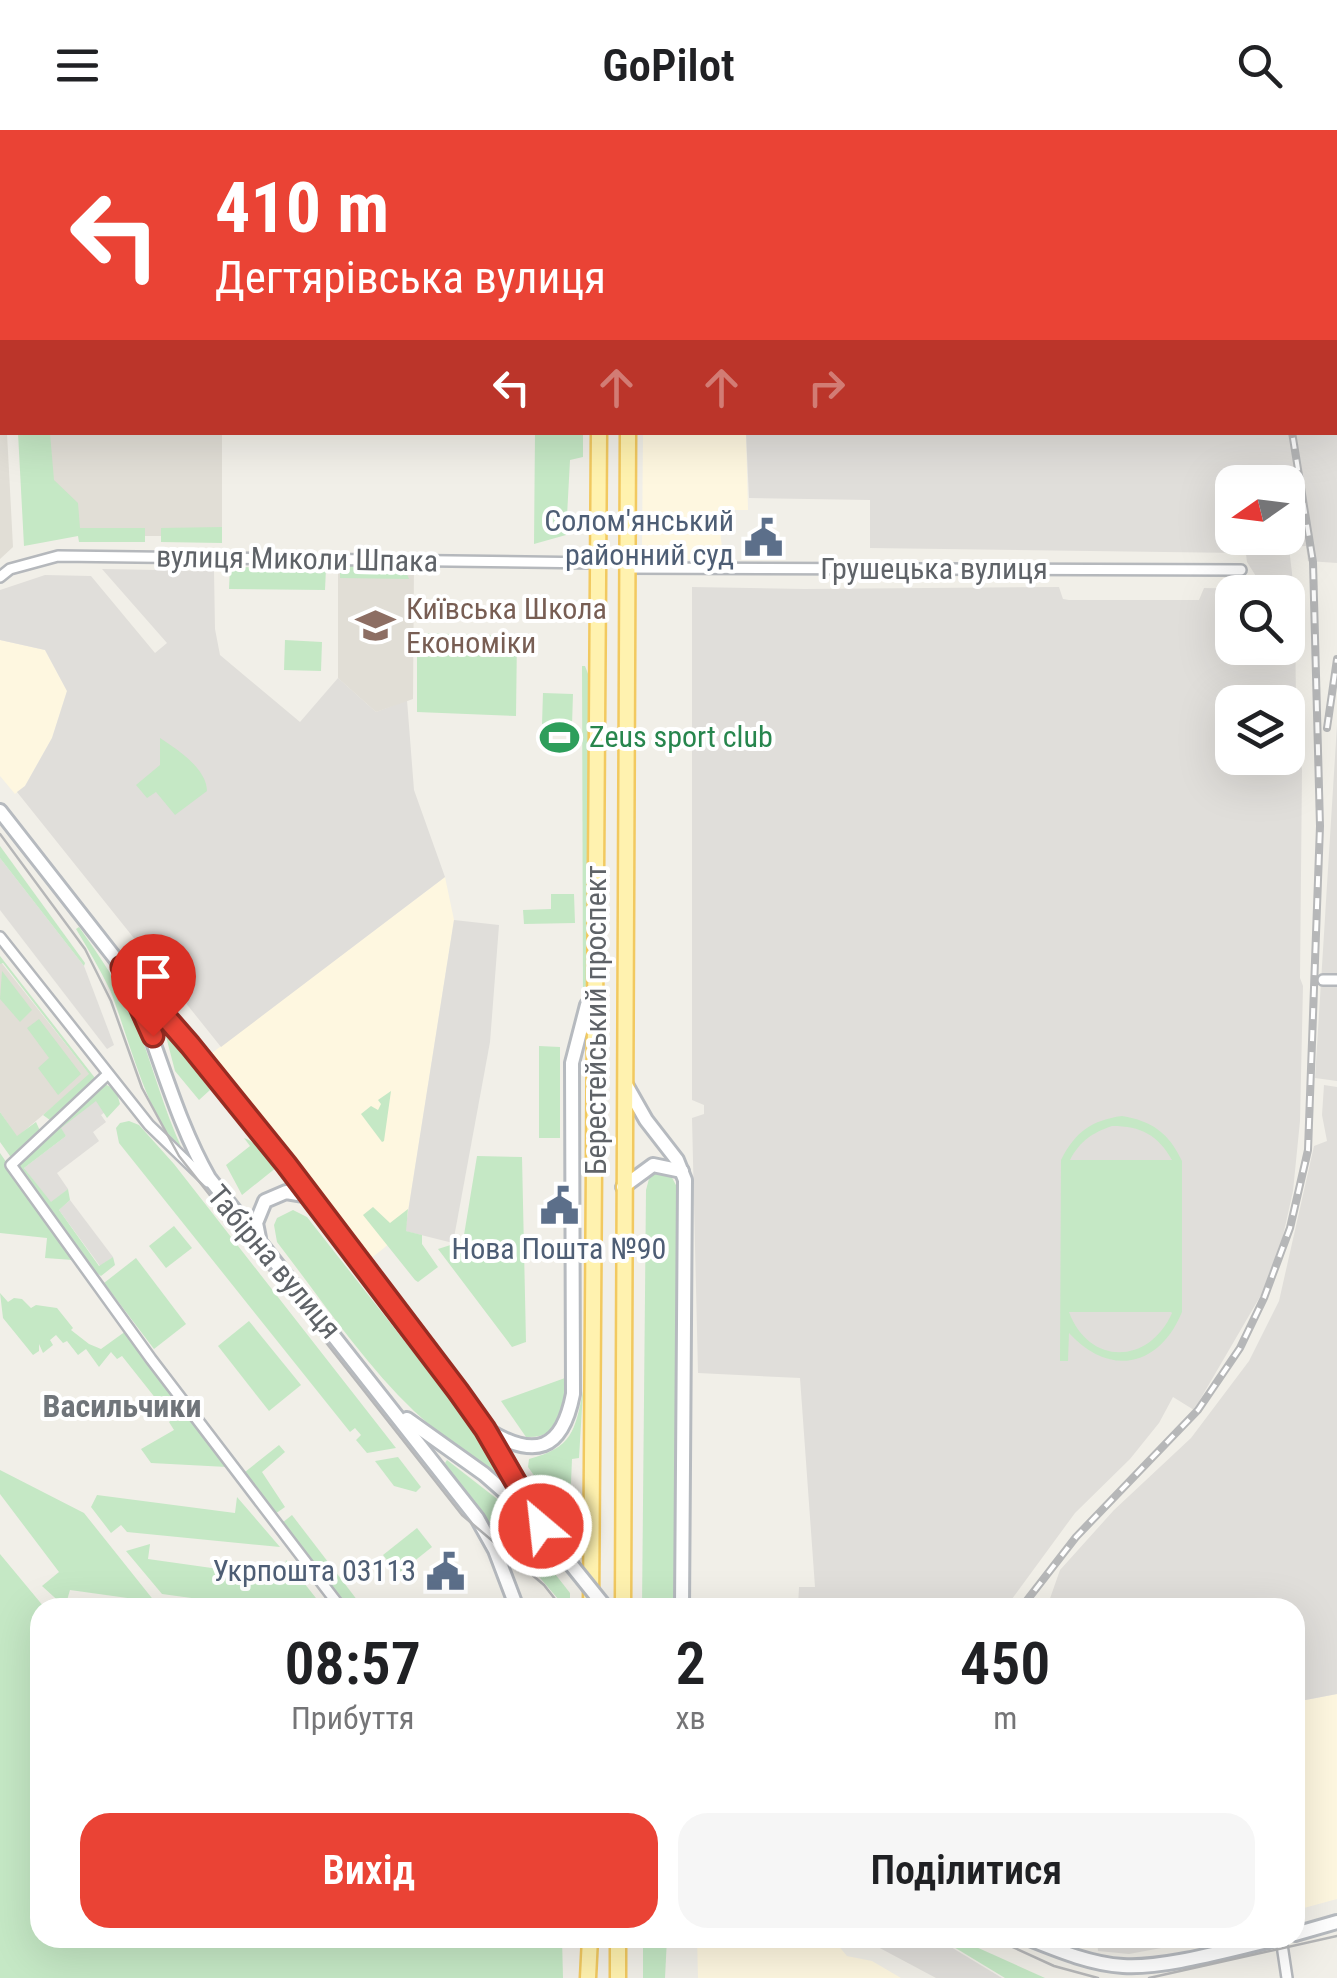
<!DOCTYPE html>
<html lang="uk">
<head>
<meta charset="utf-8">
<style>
  body { margin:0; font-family:"Roboto Condensed",sans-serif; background:#f6f6f6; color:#202124; height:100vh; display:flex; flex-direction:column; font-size:38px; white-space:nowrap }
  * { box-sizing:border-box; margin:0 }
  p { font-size:32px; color:#757577 }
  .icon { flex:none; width:55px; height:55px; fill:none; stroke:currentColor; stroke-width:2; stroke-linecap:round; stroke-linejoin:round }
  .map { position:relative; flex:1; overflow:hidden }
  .sheet { position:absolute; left:30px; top:1468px; width:1275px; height:350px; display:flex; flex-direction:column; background:#fff; border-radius:30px; box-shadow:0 10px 40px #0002 }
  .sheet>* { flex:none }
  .top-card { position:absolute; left:0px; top:0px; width:1338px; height:305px; box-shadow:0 10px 40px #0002; background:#ea4335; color:#fff; overflow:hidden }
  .needle { width:65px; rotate:256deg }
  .fabs { position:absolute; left:1215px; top:335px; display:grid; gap:20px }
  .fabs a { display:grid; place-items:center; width:90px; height:90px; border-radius:20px; background:#fff; box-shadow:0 10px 40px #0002; font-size:50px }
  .pin { position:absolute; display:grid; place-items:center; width:85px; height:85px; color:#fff; margin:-102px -42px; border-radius:50% 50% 50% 0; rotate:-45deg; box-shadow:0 0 10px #0007 }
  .pin .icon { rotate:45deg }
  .me { position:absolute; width:110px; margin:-55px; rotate:332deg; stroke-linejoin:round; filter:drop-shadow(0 0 8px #0008) }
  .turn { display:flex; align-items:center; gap:35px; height:210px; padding:0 50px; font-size:45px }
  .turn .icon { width:130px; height:130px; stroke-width:2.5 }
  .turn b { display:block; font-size:70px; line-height:85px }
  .lanes { display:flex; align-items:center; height:95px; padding:0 50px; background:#0003; justify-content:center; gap:50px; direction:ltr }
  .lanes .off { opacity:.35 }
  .eta { display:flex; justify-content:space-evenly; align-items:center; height:170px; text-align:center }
  .eta b { font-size:60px; font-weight:600; line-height:70px }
  .action { display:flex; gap:20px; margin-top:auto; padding:20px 50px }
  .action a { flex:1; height:115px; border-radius:30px; background:#ea4335; color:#fff; font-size:40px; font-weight:600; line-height:115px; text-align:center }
  .action a+a { background:#f6f6f6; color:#202124 }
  header { display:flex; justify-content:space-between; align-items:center; height:130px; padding:0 50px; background:#fff; font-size:45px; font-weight:600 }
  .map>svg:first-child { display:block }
  .commercial { fill:#fef7e0 }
  .industrial { fill:#e0deda; fill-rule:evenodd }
  .education { fill:#e1ded6 }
  .green { fill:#c5e8c5; fill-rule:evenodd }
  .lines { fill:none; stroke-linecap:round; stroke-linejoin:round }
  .minor-casing { stroke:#b5b8bc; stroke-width:14 }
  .secondary-casing { stroke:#b6babf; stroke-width:18 }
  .primary-casing { stroke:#f2c960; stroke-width:19 }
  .minor { stroke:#fff; stroke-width:9 }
  .secondary { stroke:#fff; stroke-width:12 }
  .primary { stroke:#fff2af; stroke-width:14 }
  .tram { stroke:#b6b7b8; stroke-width:2.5 }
  .rail-casing { stroke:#b6b7b8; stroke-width:8 }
  .rail { stroke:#fff; stroke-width:4; stroke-dasharray:11; stroke-linecap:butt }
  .secondary-bridge-casing { stroke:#b6babf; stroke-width:18; stroke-linecap:butt }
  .secondary-bridge { stroke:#fff; stroke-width:12 }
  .route-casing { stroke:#982c22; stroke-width:25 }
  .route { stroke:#ea4335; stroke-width:18 }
  .labels { text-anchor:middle; stroke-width:8; stroke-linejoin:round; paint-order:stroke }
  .service-label { font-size:30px; fill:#4e5e75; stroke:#fff; text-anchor:end }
  .street-label { font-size:30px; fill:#5f6368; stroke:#fff }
  .education-label { font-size:30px; fill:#785e54; stroke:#fff; text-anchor:start }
  .leisure-label { font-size:30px; fill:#27864d; stroke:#fff; text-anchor:start }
  .neighbourhood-label { font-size:32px; font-weight:bold; fill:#70757a; stroke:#fff }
</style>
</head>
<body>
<header><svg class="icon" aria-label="menu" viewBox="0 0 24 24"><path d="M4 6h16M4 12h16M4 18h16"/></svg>GoPilot<svg class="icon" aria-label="search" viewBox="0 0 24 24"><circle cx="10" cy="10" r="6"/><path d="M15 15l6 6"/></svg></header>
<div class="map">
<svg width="1337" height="1848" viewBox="0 0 1337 1848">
  <rect width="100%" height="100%" fill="#f1efe8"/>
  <!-- commercial -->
  <g class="commercial">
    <path d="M 643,303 L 746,303 L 748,380 L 718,380 L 723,428 L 657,431 L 645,426 L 642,417 Z"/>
    <path d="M 0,510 L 45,520 L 67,561 L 52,608 L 25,656 L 15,664 L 0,646 Z"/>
    <path d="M 445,747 L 454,790 L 405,1101 L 369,1130 L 208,926 Z"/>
    <path d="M 1337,1564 L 1337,1769 L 1304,1778 L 1295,1724 L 1295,1572 Z"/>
    <path d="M 697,1808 L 832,1808 L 847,1826 L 872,1831 L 901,1848 L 698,1848 Z"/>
  </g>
  <!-- industrial -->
  <g class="industrial">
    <path d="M 645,0 L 1337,0 L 1337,433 L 1308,431 L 1306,416 L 1289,417 L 1293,452 L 1259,451 L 1247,432 L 1245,416 L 1239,423 L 870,418 L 870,370 L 749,368 L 746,303 L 1335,302 L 1335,2 ZM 1232,352 L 1288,352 L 1288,408 L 1232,408 Z"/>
    <path d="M 102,439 L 214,441 L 215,499 L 220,525 L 300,592 L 338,548 L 376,582 L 407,570 L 414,660 L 445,747 L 221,917 L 17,662 L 25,656 L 52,608 L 67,561 L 45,520 L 0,510 L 0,460 L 45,445 L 91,446 L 155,523 L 167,513 Z"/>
    <path d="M 692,457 L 805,459 L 1059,457 L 1063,469 L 1069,470 L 1199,470 L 1204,458 L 1295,460 L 1296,587 L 1302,640 L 1300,848 L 1303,856 L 1300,991 L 1293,1061 L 1283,1106 L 1261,1165 L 1194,1280 L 1173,1267 L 1159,1293 L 1130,1329 L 1075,1383 L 1006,1477 L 798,1477 L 799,1457 L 815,1457 L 800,1248 L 698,1243 L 692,988 L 704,984 L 704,975 L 692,970 ZM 1232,462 L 1288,462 L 1288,518 L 1232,518 ZM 1232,572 L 1288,572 L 1288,628 L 1232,628 Z"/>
    <path d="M 1337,595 L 1337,951 L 1315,948 Z"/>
    <path d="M 0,728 L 84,836 L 114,915 L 107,919 L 0,780 Z"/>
    <path d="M 454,790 L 499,795 L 490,912 L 453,1113 L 405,1101 Z"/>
    <path d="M 1324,955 L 1337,957 L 1337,1564 L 1295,1572 L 1295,1478 L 1047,1477 L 1060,1440 L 1114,1380 L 1191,1308 L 1249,1231 L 1279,1171 L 1314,1016 L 1327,1011 L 1322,985 Z"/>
    <path d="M 96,970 L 105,982 L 101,985 L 106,992 L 93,1002 L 99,1011 L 57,1043 L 68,1059 L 51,1073 L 24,1038 L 66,1006 L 60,998 Z"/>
    <path d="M 70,1070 L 113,1127 L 100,1136 L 59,1080 Z"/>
    <path d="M 861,1808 L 936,1808 L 1002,1848 L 936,1848 Z"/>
    <path d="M 1097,1808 L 1215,1808 L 1129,1824 L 1098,1821 Z"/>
  </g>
  <!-- education -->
  <g class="education">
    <path d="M 0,14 L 2,14 L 2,302 L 7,303 L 13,417 L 0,429 Z"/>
    <path d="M 18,303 L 222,303 L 222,406 L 79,406 Z"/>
    <path d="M 338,433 L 414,434 L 413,569 L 376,582 L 338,548 Z"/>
    <path d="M 0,831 L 90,945 L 17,1007 L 0,982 Z"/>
  </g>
  <!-- green -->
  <g class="green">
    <path d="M 18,303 L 50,303 L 54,350 L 78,373 L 80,398 L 145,398 L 145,412 L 79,412 L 78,406 L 24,416 Z"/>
    <path d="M 535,303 L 583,303 L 583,327 L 570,330 L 566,405 L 534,414 Z"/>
    <path d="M 222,397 L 222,413 L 161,412 L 161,398 Z"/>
    <path d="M 340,434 L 403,434 L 409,449 L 340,448 Z"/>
    <path d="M 230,437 L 326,438 L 325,460 L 229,459 Z"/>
    <path d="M 417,503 L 517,506 L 516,586 L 417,582 Z"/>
    <path d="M 285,510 L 322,512 L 321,541 L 284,540 Z"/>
    <path d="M 582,536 L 585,536 L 590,549 L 589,847 L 583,864 Z"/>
    <path d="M 543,563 L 573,564 L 572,595 L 542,594 Z"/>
    <path d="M 160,608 C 177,619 207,639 207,661 L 175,685 L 156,662 L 147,668 L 136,655 L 160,635 Z"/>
    <path d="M 0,716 L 85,833 L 84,836 L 0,728 Z"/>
    <path d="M 551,764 L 574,764 L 575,793 L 524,794 L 523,780 L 551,779 Z"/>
    <path d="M 79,797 C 100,827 121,857 135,890 C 152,933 163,978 183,1021 C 148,992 128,904 110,860 C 100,839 88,819 76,799 Z"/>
    <path d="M 0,826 L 95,948 L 54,993 L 43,985 L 89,944 L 3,833 L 0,834 Z"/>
    <path d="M 2,841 L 32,880 L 20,892 L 0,869 Z"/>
    <path d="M 39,889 L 81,944 L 58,965 L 38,938 L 49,928 L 27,898 Z"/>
    <path d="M 162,891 C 181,913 192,937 210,960 L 199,970 L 175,941 Z"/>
    <path d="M 539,916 L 560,917 L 560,1008 L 539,1008 Z"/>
    <path d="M 103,953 L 116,960 L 120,974 L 107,988 L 96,971 L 61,998 L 66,1006 L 24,1038 L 51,1072 L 68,1059 L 70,1070 L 59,1080 L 99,1136 L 113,1127 L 115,1135 L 101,1146 L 90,1138 L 17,1037 Z"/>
    <path d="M 391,961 L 384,1011 L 382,1012 L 361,984 L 371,976 L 378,980 L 381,974 L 378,970 Z"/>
    <path d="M 0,982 L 17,1006 L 36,992 L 41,1003 L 17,1027 L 10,1026 L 0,1012 Z"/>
    <path d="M 1122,986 C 1152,991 1169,1003 1182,1031 L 1182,1182 C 1159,1238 1109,1247 1069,1203 L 1068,1231 L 1060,1231 L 1061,1030 C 1075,1002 1092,990 1122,986 ZM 1112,996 C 1141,996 1158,1005 1172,1030 L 1070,1030 C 1080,1011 1092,1003 1112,996 ZM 1069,1182 L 1171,1182 L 1172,1183 C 1149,1235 1089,1236 1069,1182 Z"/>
    <path d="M 129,991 L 139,995 L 174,1034 L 396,1318 L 367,1323 L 356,1310 L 361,1305 L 355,1298 L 350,1302 L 119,1013 L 116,998 L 120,993 Z"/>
    <path d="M 244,1008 C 257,1012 265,1029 277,1037 L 242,1065 L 226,1035 L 250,1016 Z"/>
    <path d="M 0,1023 L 73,1130 L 45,1128 L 47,1108 L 0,1103 Z"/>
    <path d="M 477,1026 L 522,1027 L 526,1212 L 512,1217 L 438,1119 L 463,1111 Z"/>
    <path d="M 661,1041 L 669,1042 L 677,1057 L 676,1477 L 642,1478 L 646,1060 L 650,1045 Z"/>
    <path d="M 373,1077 L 390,1093 L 408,1079 L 406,1101 L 422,1105 L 422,1114 L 438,1137 L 418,1152 L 415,1150 L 363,1085 Z"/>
    <path d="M 293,1080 L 307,1087 L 472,1297 L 523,1368 L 520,1370 C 488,1335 448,1313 414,1281 C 362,1231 321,1169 277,1112 L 274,1095 L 277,1088 Z"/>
    <path d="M 174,1096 L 192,1118 L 166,1138 L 149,1116 Z"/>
    <path d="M 136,1128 L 186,1194 L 154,1219 L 104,1153 Z"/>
    <path d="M 0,1163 L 8,1172 L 14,1168 L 22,1169 L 31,1178 L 36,1175 L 57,1178 L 73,1198 L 71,1200 L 89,1214 L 101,1219 L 126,1201 L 227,1337 L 151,1333 L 141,1319 L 174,1300 L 169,1292 L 172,1289 L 122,1226 L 117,1229 L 111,1222 L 99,1237 L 86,1219 L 78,1225 L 67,1211 L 63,1213 L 56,1205 L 50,1210 L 53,1215 L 43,1223 L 39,1214 L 39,1221 L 33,1225 L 3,1188 Z"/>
    <path d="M 249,1191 L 301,1255 L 269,1281 L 218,1216 Z"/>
    <path d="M 565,1248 C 565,1276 563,1309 526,1307 L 501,1271 Z"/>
    <path d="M 583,1261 L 579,1328 L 572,1329 L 570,1376 L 575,1377 L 573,1400 L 528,1337 L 529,1329 C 572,1318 575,1301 583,1261 Z"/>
    <path d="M 279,1315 L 285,1322 L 262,1342 L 285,1377 L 275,1384 L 245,1342 Z"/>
    <path d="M 398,1327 L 421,1357 L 416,1362 L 394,1356 L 375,1331 Z"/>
    <path d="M 447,1330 L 501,1372 L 530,1408 L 527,1434 L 503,1415 L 445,1333 Z"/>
    <path d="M 0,1340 L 84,1383 L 159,1477 L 149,1477 L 149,1471 L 70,1460 L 65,1477 L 42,1456 L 59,1442 L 0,1364 Z"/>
    <path d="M 97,1365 L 235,1383 L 237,1367 L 280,1417 L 127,1402 L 121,1395 L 111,1403 L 91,1377 Z"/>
    <path d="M 292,1385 L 361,1475 L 347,1477 L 282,1393 Z"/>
    <path d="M 417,1398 L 432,1417 L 398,1444 L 383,1425 Z"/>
    <path d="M 150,1414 L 148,1429 L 283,1448 L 286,1430 L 323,1477 L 257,1477 L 162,1464 L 126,1421 Z"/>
    <path d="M 0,1424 L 44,1477 L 40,1478 L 40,1808 L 562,1808 L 563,1848 L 0,1848 Z"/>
    <path d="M 536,1425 L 541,1426 L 570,1463 L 570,1477 L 565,1477 L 535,1442 Z"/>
    <path d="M 643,1808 L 667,1808 L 665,1848 L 643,1848 Z"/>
    <path d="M 939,1808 L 956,1808 L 1045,1848 L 1005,1848 Z"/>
  </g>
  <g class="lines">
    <defs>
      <g id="minor">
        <path d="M 357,2 L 358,0"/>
        <path d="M 0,7 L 2,7"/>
        <path d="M 627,438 L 1241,440"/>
        <path d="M 0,447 L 10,439 L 58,426 L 598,433"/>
        <path d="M 0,807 L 149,995 L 208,1052"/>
        <path d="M 1323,850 L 1337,850"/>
        <path d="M 108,944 L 11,1035 L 151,1229 L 341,1478"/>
        <path d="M 1281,1808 L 1287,1848"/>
      </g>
      <g id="secondary">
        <path d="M 0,681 L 122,837 L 190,915 L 286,1034 L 458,1261 L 485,1299 L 553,1412"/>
        <path d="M 128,849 C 158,914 173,985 209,1048 L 477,1388 L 495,1420 L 517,1478"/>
        <path d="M 625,953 L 646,990 L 677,1030 L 685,1050 L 682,1478"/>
        <path d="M 623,1057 L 653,1035 L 682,1041"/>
        <path d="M 259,1108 L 256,1093 L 265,1071 L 286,1062 L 310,1066"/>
        <path d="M 407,1289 L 484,1344 L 533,1387"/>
        <path d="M 487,1300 C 535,1329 562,1321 573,1264 L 572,933 L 587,875 L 596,867"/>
        <path d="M 1295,1804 L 1337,1792"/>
        <path d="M 1027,1808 C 1057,1820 1090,1834 1123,1836 C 1167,1839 1238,1817 1282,1808"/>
      </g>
      <g id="primary">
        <path d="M 601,2 L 601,0"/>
        <path d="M 630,2 L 630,0"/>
        <path d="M 591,1478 L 599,302"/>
        <path d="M 623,1478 L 628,302"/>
        <path d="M 588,1848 L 590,1808"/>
        <path d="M 618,1848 L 618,1808"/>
      </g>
    </defs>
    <!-- minor casing -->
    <use href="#minor" class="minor-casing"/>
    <!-- secondary casing -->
    <use href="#secondary" class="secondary-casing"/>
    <!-- primary casing -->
    <use href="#primary" class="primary-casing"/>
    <!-- minor -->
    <use href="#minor" class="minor"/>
    <!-- secondary -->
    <use href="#secondary" class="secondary"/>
    <!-- primary -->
    <use href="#primary" class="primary"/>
    <!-- tram -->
    <g class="tram">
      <path d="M 0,704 L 85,819 L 111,871 L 142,958 L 179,1026 L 462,1385 L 544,1455 L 562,1478"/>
      <path d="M 993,1808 L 1054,1836 L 1098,1848"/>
      <path d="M 1149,1848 L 1337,1806"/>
    </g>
    <defs>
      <g id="rail">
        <path d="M 1335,80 L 1337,73"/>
        <path d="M 1327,598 L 1337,529"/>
        <path d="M 1021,1478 L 1076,1407 L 1198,1280 L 1240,1218 L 1264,1168 L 1290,1098 L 1308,1020 L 1320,696 L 1313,432 L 1292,302"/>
      </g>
    </defs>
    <!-- rail casing -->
    <use href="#rail" class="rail-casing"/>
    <!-- rail -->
    <use href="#rail" class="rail"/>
    <defs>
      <path id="secondary-bridge" d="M 553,1412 L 606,1478"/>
    </defs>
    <!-- secondary-bridge casing -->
    <use href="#secondary-bridge" class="secondary-bridge-casing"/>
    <!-- secondary-bridge -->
    <use href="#secondary-bridge" class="secondary-bridge"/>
  </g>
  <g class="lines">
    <defs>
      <path id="route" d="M 153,906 L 122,837 L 190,915 L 286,1034 L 458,1261 L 485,1299 L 541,1396"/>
    </defs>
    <!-- route casing -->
    <use href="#route" class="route-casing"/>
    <!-- route -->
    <use href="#route" class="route"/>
  </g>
  <!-- icons -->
  <defs>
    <symbol id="civic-bare" viewBox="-9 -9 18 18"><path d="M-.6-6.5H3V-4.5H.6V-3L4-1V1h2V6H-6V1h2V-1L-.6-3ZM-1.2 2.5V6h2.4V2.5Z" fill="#5c6f8a" stroke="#fff" stroke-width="2.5" paint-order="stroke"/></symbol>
    <symbol id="university-bare" viewBox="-9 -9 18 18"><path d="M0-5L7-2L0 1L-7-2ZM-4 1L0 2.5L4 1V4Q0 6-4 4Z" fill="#8d6e63" stroke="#fff" stroke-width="2.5" paint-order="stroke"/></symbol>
    <symbol id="stadium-bare" viewBox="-9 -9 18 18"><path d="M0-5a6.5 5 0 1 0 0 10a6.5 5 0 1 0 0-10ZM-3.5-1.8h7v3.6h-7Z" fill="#2e9e5b" stroke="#fff" stroke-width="2.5" paint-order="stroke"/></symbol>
  </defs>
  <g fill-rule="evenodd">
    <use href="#civic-bare" x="736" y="380" width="55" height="55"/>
    <use href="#university-bare" x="348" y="468" width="55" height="55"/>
    <use href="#stadium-bare" x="532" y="580" width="55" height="55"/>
    <use href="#civic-bare" x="532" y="1048" width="55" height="55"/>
    <use href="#civic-bare" x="418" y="1414" width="55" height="55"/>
  </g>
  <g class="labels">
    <!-- service labels -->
    <g class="service-label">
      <text x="734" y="401">Солом'янський<tspan x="734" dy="34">районний суд</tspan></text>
      <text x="559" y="1129" text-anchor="middle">Нова Пошта №90</text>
      <text x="416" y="1451">Укрпошта 03113</text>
    </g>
    <!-- street labels -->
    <g class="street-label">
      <text transform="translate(297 429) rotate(1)" y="10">вулиця Миколи Шпака</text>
      <text x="934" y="449">Грушецька вулиця</text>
      <text transform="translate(596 890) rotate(-90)" y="10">Берестейський проспект</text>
      <text transform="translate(274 1132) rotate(50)" y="10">Табірна вулиця</text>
    </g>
    <!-- education labels -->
    <g class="education-label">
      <text x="406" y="489">Київська Школа<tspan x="406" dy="34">Економіки</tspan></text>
    </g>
    <!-- leisure labels -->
    <g class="leisure-label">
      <text x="589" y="617">Zeus sport club</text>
    </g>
    <!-- neighbourhood labels -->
    <g class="neighbourhood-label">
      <text x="122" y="1287">Васильчики</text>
    </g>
  </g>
</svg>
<div class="fabs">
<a><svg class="needle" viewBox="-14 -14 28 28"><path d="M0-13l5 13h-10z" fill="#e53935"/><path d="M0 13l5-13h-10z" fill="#757577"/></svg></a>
<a><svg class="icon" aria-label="search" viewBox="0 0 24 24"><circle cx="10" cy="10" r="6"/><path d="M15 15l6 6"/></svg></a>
<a><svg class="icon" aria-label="layers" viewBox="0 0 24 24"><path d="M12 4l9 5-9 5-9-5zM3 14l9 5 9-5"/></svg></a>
</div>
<div class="pin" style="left:153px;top:906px;background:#d93025"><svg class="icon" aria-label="arrive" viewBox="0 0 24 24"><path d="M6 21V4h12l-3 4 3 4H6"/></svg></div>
<svg class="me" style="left:541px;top:1396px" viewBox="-20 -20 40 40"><circle r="17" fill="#ea4335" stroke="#fff" stroke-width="3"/><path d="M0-11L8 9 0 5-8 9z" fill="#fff"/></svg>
<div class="top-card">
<div class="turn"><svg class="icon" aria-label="left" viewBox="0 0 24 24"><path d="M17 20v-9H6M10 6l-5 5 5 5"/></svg><div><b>410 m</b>Дегтярівська вулиця</div></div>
<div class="lanes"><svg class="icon" aria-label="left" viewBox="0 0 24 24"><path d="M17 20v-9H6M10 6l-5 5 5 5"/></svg><svg class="icon off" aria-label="ahead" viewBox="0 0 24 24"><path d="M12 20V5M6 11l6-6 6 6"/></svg><svg class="icon off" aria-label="ahead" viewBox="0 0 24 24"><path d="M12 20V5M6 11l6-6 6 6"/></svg><svg class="icon off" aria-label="right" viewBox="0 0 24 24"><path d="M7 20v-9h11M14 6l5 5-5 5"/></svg></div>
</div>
<section class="sheet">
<div class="eta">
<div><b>08:57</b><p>Прибуття</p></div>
<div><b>2</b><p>хв</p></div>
<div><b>450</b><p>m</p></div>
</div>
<div class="action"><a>Вихід</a><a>Поділитися</a></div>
</section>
</div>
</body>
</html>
